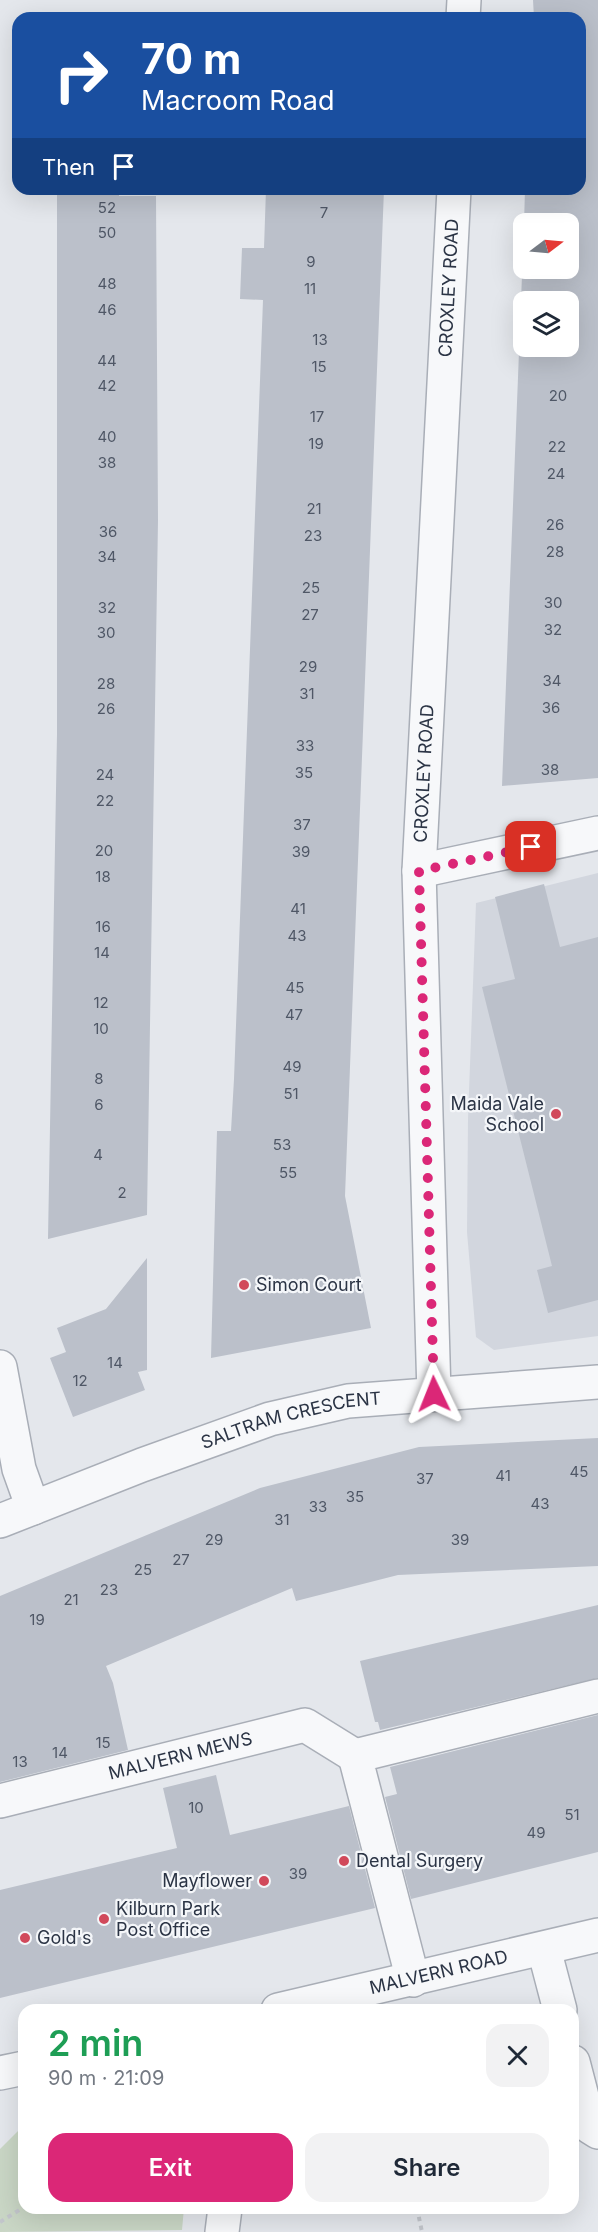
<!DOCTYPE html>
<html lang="en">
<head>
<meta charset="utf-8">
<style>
  body { margin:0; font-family:Inter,sans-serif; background:#f2f2f3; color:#1f2937; height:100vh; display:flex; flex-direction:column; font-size:22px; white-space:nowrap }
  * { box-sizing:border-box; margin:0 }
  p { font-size:20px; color:#747a83 }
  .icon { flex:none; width:33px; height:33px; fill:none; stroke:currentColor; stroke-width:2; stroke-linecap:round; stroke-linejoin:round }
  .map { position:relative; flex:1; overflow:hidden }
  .panel { position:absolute; left:18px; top:2004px; width:561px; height:210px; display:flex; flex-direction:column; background:#fff; border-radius:18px; box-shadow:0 6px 24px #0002 }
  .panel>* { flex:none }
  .hud { position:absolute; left:12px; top:12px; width:574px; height:183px; border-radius:18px; box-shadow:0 6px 24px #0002; background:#1a4fa0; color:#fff; overflow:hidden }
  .needle { width:39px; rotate:74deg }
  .tools { position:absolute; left:513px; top:213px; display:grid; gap:12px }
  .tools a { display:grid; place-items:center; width:66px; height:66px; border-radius:12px; background:#fff; box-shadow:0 6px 24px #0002; font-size:30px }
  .pin { position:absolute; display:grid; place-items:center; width:51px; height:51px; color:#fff; margin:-26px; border-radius:12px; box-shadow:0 3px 9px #0006 }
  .me { position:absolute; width:66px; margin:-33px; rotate:358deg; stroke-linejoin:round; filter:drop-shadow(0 0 4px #0008) }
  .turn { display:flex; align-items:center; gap:21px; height:126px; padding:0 30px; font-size:27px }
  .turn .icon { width:78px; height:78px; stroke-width:2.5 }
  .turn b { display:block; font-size:42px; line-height:51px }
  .then { display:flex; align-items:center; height:57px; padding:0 30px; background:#0003; gap:12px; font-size:22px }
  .round { display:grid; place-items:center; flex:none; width:63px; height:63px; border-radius:18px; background:#f2f2f3 }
  .head { display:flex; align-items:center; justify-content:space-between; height:102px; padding:0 30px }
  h1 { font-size:36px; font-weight:600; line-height:45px; color:#1e9e55 }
  .primary-button { display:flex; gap:12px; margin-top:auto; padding:12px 30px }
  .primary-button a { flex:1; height:69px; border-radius:18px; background:#db2777; color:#fff; font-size:24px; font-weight:600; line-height:69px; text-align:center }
  .primary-button a+a { background:#f2f2f3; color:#1f2937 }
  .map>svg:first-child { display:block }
  .built { fill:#d2d6de }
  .green { fill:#c9d6c5 }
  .building { fill:#bbc0ca; fill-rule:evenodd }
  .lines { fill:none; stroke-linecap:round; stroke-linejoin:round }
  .minor-casing { stroke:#a9aeb7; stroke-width:36 }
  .path { stroke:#c2c5cb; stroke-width:4; stroke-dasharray:4.5 4.5; stroke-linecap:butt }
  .minor { stroke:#f7f8fa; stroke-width:33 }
  .route { stroke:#db2777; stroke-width:10; stroke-dasharray:0 18 }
  .poi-dot { fill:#d1495b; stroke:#f4f6f9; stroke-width:2 }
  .labels { text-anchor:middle; stroke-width:4.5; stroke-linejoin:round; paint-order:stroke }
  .number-label { font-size:15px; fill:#4f5766 }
  .street-label { font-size:18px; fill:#2b3445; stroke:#f4f6f9 }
  .poi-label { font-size:18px; fill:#2b3445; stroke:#f4f6f9; text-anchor:start }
</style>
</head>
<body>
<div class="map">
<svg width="598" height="2232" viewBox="0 0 598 2232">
  <rect width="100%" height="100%" fill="#e4e7ec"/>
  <!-- built -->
  <path class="built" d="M 598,873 L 598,1336 L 494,1350 L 476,1337 L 467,1232 L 468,1119 L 476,903 Z"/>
  <!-- green -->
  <path class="green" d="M 24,2125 L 24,2208 L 184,2208 L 182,2230 L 0,2232 L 0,2149 Z"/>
  <!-- building -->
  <g class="building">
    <path d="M 533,0 L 598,0 L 598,778 L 502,786 L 524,224 L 524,268 L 568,268 L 568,224 L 524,224 L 525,189 L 580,189 L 580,18 L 534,18 ZM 524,302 L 568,302 L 568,346 L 524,346 Z"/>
    <path d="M 57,189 L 119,189 L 119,196 L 156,196 L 158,520 L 147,1215 L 48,1239 L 57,734 Z"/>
    <path d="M 266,189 L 384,189 L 345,1196 L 371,1328 L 211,1358 L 217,1131 L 231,1131 L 234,1079 L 263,300 L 240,299 L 242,248 L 264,248 Z"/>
    <path d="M 544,884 L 560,947 L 598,937 L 598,1300 L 548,1313 L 537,1270 L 552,1266 L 482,987 L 515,979 L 495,897 Z"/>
    <path d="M 147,1258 L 147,1370 L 138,1372 L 145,1390 L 73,1417 L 50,1358 L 66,1352 L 57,1328 L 106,1309 Z"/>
    <path d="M 598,1438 L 598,1566 L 398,1575 L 296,1601 L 292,1588 L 106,1666 L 113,1683 L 128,1750 L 0,1782 L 0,1596 L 260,1488 L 419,1447 Z"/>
    <path d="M 598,1605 L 598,1678 L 380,1730 L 378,1722 L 375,1722 L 360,1661 Z"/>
    <path d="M 598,1715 L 598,1852 L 411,1899 L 385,1797 L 397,1794 L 390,1767 Z"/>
    <path d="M 216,1775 L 230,1835 L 349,1806 L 375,1908 L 0,1998 L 0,1890 L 177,1848 L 163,1788 Z"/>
  </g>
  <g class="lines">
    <defs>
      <g id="minor">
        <path d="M 463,18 L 464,0"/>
        <path d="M 419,871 L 598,833"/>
        <path d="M 0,1367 L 19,1469 L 33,1508"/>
        <path id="s1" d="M 434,1394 L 419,871 L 454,189"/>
        <path id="s2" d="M 0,1521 L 142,1465 L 270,1419 L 348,1401 L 598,1382"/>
        <path id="s3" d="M 0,1801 L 305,1725 L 355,1756"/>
        <path d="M 544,1949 L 560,2010"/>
        <path d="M 413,1980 L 355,1756 L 598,1696"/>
        <path id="s4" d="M 278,2010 L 598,1935"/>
        <path d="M 573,2062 L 590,2127 L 598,2132"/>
        <path d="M 0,2073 L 24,2068"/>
        <path d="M 222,2232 L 225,2208"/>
      </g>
    </defs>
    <!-- minor casing -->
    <use href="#minor" class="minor-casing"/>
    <!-- path -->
    <g class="path">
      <path d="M 417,2208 L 422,2232"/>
      <path d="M 0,2222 L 24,2207"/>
    </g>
    <!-- minor -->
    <use href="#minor" class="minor"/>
  </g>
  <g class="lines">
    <!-- route -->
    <path class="route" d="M 434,1394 L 419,871 L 531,847"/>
  </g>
  <!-- markers -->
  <g class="poi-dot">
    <circle cx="556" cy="1114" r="6"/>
    <circle cx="244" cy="1285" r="6"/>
    <circle cx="344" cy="1861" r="6"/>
    <circle cx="264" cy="1881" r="6"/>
    <circle cx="104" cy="1919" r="6"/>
    <circle cx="25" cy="1938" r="6"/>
  </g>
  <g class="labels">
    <!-- number labels -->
    <g class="number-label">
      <text x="107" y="213">52</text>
      <text x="324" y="218">7</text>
      <text x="107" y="238">50</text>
      <text x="311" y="267">9</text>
      <text x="107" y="289">48</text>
      <text x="310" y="294">11</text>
      <text x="107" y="315">46</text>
      <text x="320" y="345">13</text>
      <text x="107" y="366">44</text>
      <text x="319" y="372">15</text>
      <text x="107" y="391">42</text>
      <text x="558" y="401">20</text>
      <text x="317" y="422">17</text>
      <text x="107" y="442">40</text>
      <text x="316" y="449">19</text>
      <text x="557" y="452">22</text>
      <text x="107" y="468">38</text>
      <text x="556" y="479">24</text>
      <text x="314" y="514">21</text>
      <text x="555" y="530">26</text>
      <text x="108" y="537">36</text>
      <text x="313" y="541">23</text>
      <text x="555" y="557">28</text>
      <text x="107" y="562">34</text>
      <text x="311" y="593">25</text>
      <text x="553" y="608">30</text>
      <text x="107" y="613">32</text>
      <text x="310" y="620">27</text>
      <text x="553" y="635">32</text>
      <text x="106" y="638">30</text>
      <text x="308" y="672">29</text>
      <text x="552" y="686">34</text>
      <text x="106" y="689">28</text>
      <text x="307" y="699">31</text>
      <text x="551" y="713">36</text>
      <text x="106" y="714">26</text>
      <text x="305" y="751">33</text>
      <text x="550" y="775">38</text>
      <text x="304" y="778">35</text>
      <text x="105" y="780">24</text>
      <text x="105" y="806">22</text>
      <text x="302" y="830">37</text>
      <text x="104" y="856">20</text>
      <text x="301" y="857">39</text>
      <text x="103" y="882">18</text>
      <text x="298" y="914">41</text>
      <text x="103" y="932">16</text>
      <text x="297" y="941">43</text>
      <text x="102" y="958">14</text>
      <text x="295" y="993">45</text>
      <text x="101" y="1008">12</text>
      <text x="294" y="1020">47</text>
      <text x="101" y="1034">10</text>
      <text x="292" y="1072">49</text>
      <text x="99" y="1084">8</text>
      <text x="291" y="1099">51</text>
      <text x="99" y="1110">6</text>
      <text x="282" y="1150">53</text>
      <text x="98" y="1160">4</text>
      <text x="288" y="1178">55</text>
      <text x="122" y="1198">2</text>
      <text x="115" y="1368">14</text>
      <text x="80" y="1386">12</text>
      <text x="579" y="1477">45</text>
      <text x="503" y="1481">41</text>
      <text x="425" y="1484">37</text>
      <text x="355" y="1502">35</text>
      <text x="540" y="1509">43</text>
      <text x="318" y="1512">33</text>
      <text x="282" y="1525">31</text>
      <text x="214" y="1545">29</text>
      <text x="460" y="1545">39</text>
      <text x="181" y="1565">27</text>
      <text x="143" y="1575">25</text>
      <text x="109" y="1595">23</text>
      <text x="71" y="1605">21</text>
      <text x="37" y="1625">19</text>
      <text x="103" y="1748">15</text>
      <text x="60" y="1758">14</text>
      <text x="20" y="1767">13</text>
      <text x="196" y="1813">10</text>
      <text x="572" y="1820">51</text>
      <text x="536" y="1838">49</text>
      <text x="298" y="1879">39</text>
    </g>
    <!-- street labels -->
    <g class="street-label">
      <text dy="6" stroke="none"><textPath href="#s1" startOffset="1107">CROXLEY ROAD</textPath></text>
      <text dy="6" stroke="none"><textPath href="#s1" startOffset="621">CROXLEY ROAD</textPath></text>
      <text dy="6" stroke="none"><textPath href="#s2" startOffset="309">SALTRAM CRESCENT</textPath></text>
      <text dy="6" stroke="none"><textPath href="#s3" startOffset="186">MALVERN MEWS</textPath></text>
      <text dy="6" stroke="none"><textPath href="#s4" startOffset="165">MALVERN ROAD</textPath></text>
    </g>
    <!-- poi labels -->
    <g class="poi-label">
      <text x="544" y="1110" text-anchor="end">Maida Vale<tspan x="544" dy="21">School</tspan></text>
      <text x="256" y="1291">Simon Court</text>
      <text x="356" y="1867">Dental Surgery</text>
      <text x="252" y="1887" text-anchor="end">Mayflower</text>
      <text x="116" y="1915">Kilburn Park<tspan x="116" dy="21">Post Office</tspan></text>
      <text x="37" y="1944">Gold's</text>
    </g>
  </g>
</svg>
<div class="tools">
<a><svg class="needle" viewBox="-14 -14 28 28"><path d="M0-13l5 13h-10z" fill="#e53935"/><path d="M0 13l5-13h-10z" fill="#747a83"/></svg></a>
<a><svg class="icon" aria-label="layers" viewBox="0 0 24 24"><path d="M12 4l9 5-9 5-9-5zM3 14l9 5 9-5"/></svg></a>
</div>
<div class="pin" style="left:531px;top:847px;background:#d93025"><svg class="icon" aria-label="arrive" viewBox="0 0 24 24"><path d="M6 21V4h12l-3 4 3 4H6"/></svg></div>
<svg class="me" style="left:434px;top:1394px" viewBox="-20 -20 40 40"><path d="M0-17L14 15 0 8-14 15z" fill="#db2777" stroke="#fff" stroke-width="4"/></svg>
<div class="hud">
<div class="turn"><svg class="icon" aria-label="right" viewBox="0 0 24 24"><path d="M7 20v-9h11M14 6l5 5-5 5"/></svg><div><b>70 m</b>Macroom Road</div></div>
<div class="then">Then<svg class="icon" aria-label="arrive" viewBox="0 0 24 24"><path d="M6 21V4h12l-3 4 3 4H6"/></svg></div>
</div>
<section class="panel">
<div class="head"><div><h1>2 min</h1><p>90 m · 21:09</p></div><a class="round"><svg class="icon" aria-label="close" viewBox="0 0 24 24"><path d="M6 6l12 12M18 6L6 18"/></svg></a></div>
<div class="primary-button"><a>Exit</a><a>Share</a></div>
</section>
</div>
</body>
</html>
